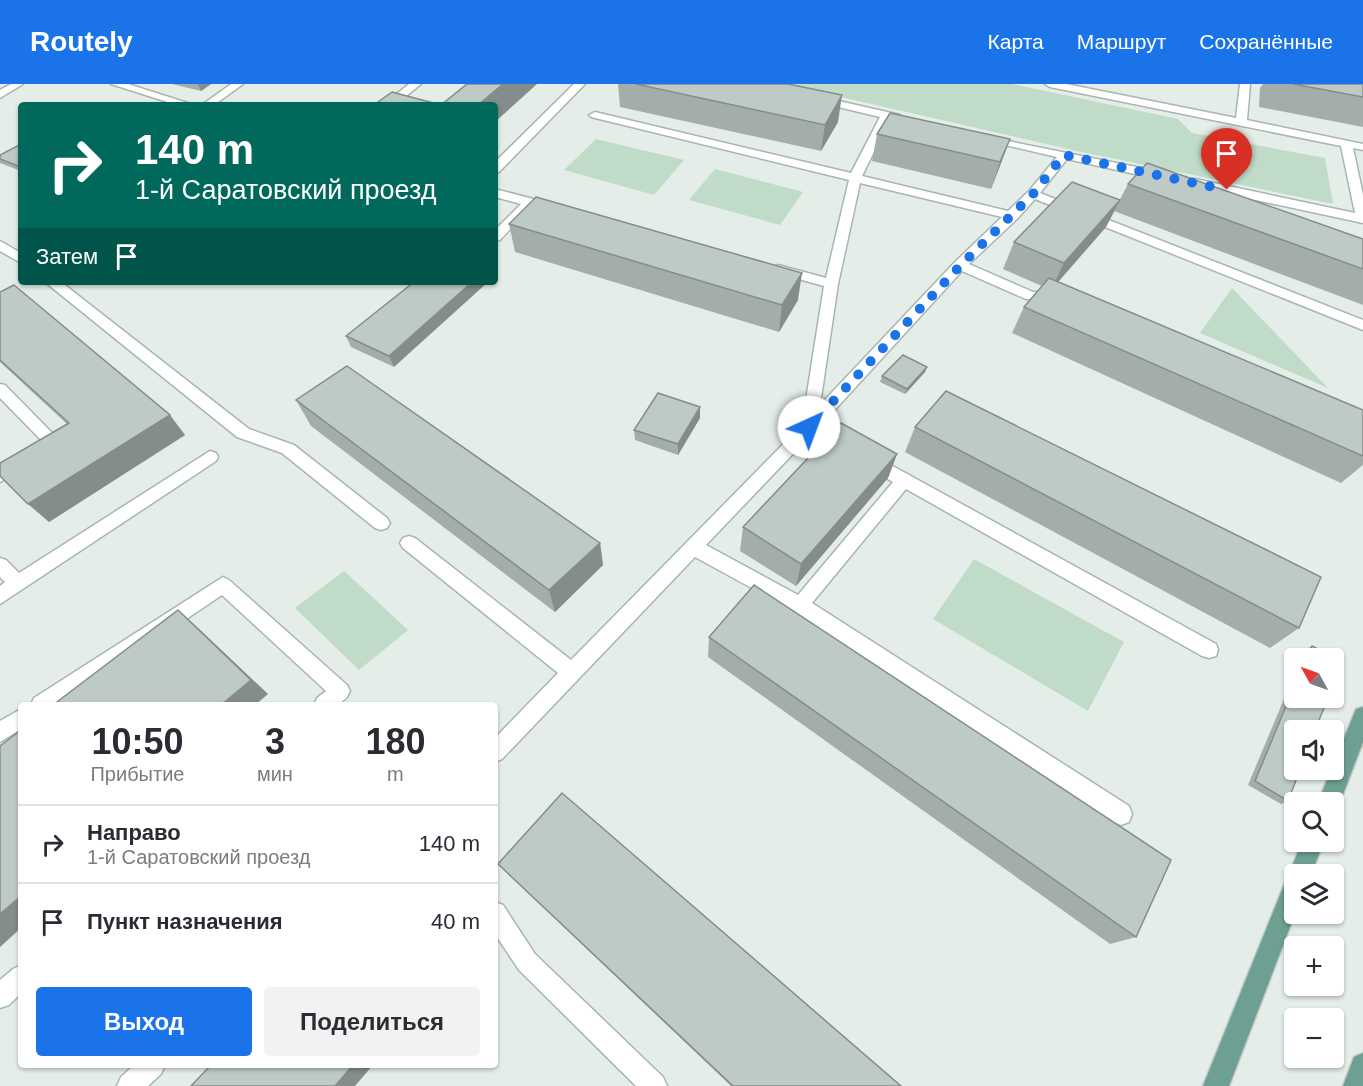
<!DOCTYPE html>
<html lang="ru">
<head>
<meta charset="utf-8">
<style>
  body { margin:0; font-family:Arial,sans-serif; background:#f2f2f3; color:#2b2b33; height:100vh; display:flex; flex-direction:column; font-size:22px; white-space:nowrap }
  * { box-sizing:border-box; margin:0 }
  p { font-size:20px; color:#7c7c81 }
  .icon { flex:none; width:33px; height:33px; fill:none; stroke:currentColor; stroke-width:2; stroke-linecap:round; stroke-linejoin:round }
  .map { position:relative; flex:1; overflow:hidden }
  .details { position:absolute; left:18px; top:618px; width:480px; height:366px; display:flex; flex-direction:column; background:#fff; border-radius:6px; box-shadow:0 2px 4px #0004 }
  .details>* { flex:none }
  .hud { position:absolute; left:18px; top:18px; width:480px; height:183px; border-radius:6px; box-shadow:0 2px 4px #0004; background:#00695c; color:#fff; overflow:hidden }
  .needle { width:39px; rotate:310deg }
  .controls { position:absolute; left:1284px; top:564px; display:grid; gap:12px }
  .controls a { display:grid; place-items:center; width:60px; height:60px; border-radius:6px; background:#fff; box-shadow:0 2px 4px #0004; font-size:30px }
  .pin { position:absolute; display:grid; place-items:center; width:51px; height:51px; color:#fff; margin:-62px -26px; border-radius:50% 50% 50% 0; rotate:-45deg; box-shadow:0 0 6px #0007 }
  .pin .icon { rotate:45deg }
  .me { position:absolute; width:66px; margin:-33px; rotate:43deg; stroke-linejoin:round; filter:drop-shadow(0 0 4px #0008) }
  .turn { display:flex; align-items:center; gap:21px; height:126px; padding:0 18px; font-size:27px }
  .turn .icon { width:78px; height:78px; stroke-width:2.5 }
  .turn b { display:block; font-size:42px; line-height:51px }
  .then { display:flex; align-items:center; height:57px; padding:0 18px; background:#0003; gap:12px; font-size:22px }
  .eta { display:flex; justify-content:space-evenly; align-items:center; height:102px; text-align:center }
  .eta b { font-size:36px; font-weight:700; line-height:42px }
  .action { display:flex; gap:12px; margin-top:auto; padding:12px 18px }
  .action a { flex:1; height:69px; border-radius:6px; background:#1a73e8; color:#fff; font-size:24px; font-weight:700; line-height:69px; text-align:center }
  .action a+a { background:#f2f2f3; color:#2b2b33 }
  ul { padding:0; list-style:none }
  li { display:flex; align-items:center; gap:18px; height:78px; padding:0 18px; border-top:2px solid #e1e1e2 }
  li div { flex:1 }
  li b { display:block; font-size:22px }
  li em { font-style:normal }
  header { display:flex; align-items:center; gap:36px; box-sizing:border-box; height:84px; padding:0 30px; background:#1a73e8; color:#fff }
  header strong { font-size:28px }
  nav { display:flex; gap:33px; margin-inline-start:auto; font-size:21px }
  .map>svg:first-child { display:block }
  .green { fill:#c0dcc8 }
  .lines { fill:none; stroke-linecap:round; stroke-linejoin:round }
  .minor-casing { stroke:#a8b5b0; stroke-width:3 }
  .major-casing { stroke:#c2c9c7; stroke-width:3 }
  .minor { fill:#fff; fill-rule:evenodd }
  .major { fill:#6d9f93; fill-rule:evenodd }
  .wall { fill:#a3aeaa }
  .shaded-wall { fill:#848d8b }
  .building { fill:#bdcac6; stroke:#848d8b; stroke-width:1.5 }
  .route { stroke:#1a73e8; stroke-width:10; stroke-dasharray:0 18 }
</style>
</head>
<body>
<header>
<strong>Routely</strong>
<nav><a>Карта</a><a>Маршрут</a><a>Сохранённые</a></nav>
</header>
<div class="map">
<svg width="1363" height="1002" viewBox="0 0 1363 1002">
  <rect width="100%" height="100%" fill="#e5ede9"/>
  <!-- green -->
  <g class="green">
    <path d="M 784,0 L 1012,0 L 1178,35 L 1192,49 L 1325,74 L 1333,120 L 1077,67 Z"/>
    <path d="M 596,55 L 684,76 L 654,111 L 564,86 Z"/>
    <path d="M 715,85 L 803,108 L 780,141 L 689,116 Z"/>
    <path d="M 1232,204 L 1328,304 L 1200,249 Z"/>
    <path d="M 974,475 L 1124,558 L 1088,627 L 933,535 Z"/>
    <path d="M 344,487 L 408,546 L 359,586 L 295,524 Z"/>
  </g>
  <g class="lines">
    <defs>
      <g id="minor">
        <path d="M 11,0 L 23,0 L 0,14 L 0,6 Z"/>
        <path d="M 111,0 L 128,0 L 194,21 L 177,21 Z"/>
        <path d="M 231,0 L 243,0 L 214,21 L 202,21 Z"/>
        <path d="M 409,0 L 421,0 L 395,21 L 383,21 Z"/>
        <path d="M 574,0 L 585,0 L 499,88 L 495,89 L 495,78 Z"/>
        <path d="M 1045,0 L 1066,0 L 1236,34 L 1240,0 L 1250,0 L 1247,36 L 1363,60 L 1363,66 L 1353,64 L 1363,111 L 1363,139 L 1195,103 L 1189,99 L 1195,95 L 1355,129 L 1341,62 L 1050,3 Z"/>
        <path d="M 817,12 L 900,31 L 902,33 L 896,36 L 890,35 L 862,92 L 1008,127 L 1029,107 L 1057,73 L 983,56 L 983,52 L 1166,89 L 1166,95 L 1162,96 L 1067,75 L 1040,109 L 1363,236 L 1363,246 L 1035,115 L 1017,135 L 969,180 L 1033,208 L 1062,209 L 1064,212 L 1062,215 L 1026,215 L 962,187 L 820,342 L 1216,560 L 1218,566 L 1216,572 L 1209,574 L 1202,572 L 906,405 L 812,519 L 1129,722 L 1132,730 L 1129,738 L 1121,741 L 1113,738 L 794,527 L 695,473 L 502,675 L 495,678 L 495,654 L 558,589 L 403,464 L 400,459 L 403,454 L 409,452 L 415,454 L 571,576 L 802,341 L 824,202 L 773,188 L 771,185 L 778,181 L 826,194 L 849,96 L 591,33 L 589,31 L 595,28 L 851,89 L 880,33 L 813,17 L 813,13 ZM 860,99 L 1002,133 L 955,178 L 820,321 L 838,200 ZM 811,351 L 893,398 L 798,511 L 706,461 Z"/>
        <path d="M 495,105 L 533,115 L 535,118 L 500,156 L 495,157 L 495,146 L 521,120 L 495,113 Z"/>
        <path d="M 0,157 L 21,169 L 21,179 L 0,167 Z"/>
        <path d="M 45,198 L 61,198 L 249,345 L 294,361 L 387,434 L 390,439 L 387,444 L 381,446 L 375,444 L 282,369 L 237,353 Z"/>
        <path d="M 0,300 L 5,301 L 62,359 L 60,363 L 0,398 L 0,384 L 43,358 L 0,314 Z"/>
        <path d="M 210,367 L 216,369 L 218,373 L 216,377 L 0,520 L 0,502 L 5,498 L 0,493 L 0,474 L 6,476 L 19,489 Z"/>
        <path d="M 223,493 L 229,496 L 347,601 L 350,607 L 347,613 L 338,621 L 314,621 L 317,614 L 326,607 L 222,511 L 58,621 L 31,621 L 34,614 Z"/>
        <path d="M 21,625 L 21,645 L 0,658 L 0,637 Z"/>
        <path d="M 495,818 L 503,821 L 535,870 L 663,993 L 667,1002 L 636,1002 L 519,886 L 495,850 Z"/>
        <path d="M 21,881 L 21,909 L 9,921 L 0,924 L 0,896 L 13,885 Z"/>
        <path d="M 134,981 L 165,981 L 161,990 L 148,1002 L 117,1002 L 121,993 Z"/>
      </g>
      <g id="major">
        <path d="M 1363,623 L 1363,658 L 1337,726 L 1334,727 L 1334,718 L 1318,718 L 1356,625 Z"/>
        <path d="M 1302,758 L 1324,758 L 1311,790 L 1294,790 L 1295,830 L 1229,1002 L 1203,1002 L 1286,796 L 1291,794 L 1289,790 Z"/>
        <path d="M 1363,969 L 1363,1002 L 1343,1002 L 1354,973 Z"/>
      </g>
    </defs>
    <!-- minor casing -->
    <use href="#minor" class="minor-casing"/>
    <!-- major casing -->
    <use href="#major" class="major-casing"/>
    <!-- minor -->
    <use href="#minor" class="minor"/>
    <!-- major -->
    <use href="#major" class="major"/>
  </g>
  <!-- wall -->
  <g class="wall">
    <path d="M 172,0 L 211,0 L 201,7 Z"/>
    <path d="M 618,0 L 788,0 L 838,38 L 821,67 L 620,23 Z"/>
    <path d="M 1263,0 L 1363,0 L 1363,43 L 1259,23 L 1260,4 Z"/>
    <path d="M 877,50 L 1010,55 L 991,105 L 872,77 Z"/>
    <path d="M 21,60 L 21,87 L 0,79 L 0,71 Z"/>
    <path d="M 1128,100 L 1363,155 L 1363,221 L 1114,127 Z"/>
    <path d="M 1120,116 L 1106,143 L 1058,198 L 1363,326 L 1363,381 L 1341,399 L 1012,249 L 1024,223 L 1042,202 L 1003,185 L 1014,158 Z"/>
    <path d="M 509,140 L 798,216 L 779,248 L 515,168 Z"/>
    <path d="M 414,198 L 394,283 L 351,263 L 346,252 Z"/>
    <path d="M 0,208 L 185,351 L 49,438 L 67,340 L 0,278 Z"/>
    <path d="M 927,283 L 925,288 L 905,310 L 880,298 L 882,292 Z"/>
    <path d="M 296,316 L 600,459 L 603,481 L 555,528 L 311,342 Z"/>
    <path d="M 700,323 L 700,334 L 678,371 L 635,356 L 634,346 Z"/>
    <path d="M 915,343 L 1299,544 L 1270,564 L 905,368 Z"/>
    <path d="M 897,370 L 888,394 L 796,502 L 740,467 L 743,443 Z"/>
    <path d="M 709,553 L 1136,853 L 1110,860 L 708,573 Z"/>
    <path d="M 1312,562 L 1334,574 L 1302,574 L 1305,566 Z"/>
    <path d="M 1294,591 L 1294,614 L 1288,717 L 1281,720 L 1248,701 Z"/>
    <path d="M 498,780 L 901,1002 L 731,1002 L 509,791 Z"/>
  </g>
  <!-- shaded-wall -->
  <g class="shaded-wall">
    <path d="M 198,0 L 211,0 L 201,7 Z"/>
    <path d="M 503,0 L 537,0 L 495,38 L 495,21 L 478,21 Z"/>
    <path d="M 842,11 L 838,38 L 821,67 L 825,41 Z"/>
    <path d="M 1010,55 L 1000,82 L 991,105 L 1000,78 Z"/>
    <path d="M 1120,116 L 1106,143 L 1051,206 L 1064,179 Z"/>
    <path d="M 802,189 L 798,216 L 779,248 L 782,221 Z"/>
    <path d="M 472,198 L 488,198 L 394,283 L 389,272 Z"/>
    <path d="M 927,283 L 925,288 L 905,310 L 907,305 Z"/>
    <path d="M 700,323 L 700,334 L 678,371 L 678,360 Z"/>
    <path d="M 170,331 L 185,351 L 49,438 L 28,420 Z"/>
    <path d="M 897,370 L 888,394 L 796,502 L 801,480 Z"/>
    <path d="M 600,459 L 603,481 L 555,528 L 549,506 Z"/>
    <path d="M 178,526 L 196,542 L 268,610 L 255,621 L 221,621 Z"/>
    <path d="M 21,812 L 21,844 L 0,863 L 0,830 Z"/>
    <path d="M 353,981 L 373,981 L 355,1002 L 335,1002 Z"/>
  </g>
  <!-- building -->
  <g class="building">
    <path d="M 467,0 L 503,0 L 478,21 L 441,21 Z"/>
    <path d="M 636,0 L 788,0 L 842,11 L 825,41 Z"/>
    <path d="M 1293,0 L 1363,0 L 1363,13 Z"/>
    <path d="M 392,8 L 441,21 L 374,21 Z"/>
    <path d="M 890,29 L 1010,55 L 1000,78 L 877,50 Z"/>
    <path d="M 21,60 L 21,83 L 0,75 L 0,71 Z"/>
    <path d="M 1147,79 L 1363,155 L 1363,185 L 1128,100 Z"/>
    <path d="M 1072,98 L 1120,116 L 1064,179 L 1014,158 Z"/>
    <path d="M 536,113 L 802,189 L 782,221 L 509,140 Z"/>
    <path d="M 1049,194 L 1363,326 L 1363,372 L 1024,223 Z"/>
    <path d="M 414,198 L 472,198 L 389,272 L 346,252 Z"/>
    <path d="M 14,201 L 170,331 L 28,420 L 0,392 L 0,379 L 69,339 L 0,276 L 0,208 Z"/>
    <path d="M 903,271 L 927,283 L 907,305 L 882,292 Z"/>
    <path d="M 347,282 L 600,459 L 549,506 L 296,316 Z"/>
    <path d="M 946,307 L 1321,493 L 1299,544 L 915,343 Z"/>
    <path d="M 658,309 L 700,323 L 678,360 L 634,346 Z"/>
    <path d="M 841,339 L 897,370 L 801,480 L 743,443 Z"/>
    <path d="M 754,501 L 1171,776 L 1136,853 L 709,553 Z"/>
    <path d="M 178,526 L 251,596 L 221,621 L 53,621 Z"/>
    <path d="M 1312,562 L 1342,578 L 1334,599 L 1334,574 L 1306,574 Z"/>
    <path d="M 1294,603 L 1294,614 L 1328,614 L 1315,646 L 1294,646 L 1294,686 L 1300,686 L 1288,717 L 1255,697 Z"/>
    <path d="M 21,646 L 21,812 L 0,830 L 0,662 Z"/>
    <path d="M 562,709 L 901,1002 L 733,1002 L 498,780 Z"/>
    <path d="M 211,981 L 353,981 L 335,1002 L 191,1002 Z"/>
  </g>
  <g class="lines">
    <!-- route -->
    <path class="route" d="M 809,343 L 960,182 L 1033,110 L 1064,71 L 1227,106"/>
  </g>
</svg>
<div class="controls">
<a><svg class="needle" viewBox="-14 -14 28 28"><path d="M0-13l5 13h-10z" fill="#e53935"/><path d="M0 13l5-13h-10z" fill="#7c7c81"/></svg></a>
<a><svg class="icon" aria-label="sound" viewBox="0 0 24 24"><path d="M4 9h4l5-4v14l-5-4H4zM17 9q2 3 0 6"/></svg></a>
<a><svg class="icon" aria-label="search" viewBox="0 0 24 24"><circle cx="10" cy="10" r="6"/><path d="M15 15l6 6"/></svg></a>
<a><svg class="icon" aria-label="layers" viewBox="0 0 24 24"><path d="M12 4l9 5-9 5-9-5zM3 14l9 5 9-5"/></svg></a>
<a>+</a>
<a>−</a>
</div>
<div class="pin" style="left:1227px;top:106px;background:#d93025"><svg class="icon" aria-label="arrive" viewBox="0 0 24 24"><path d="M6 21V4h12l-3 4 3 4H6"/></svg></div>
<svg class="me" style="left:809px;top:343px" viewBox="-20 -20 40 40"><circle r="19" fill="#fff"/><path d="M0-13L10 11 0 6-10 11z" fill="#1a73e8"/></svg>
<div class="hud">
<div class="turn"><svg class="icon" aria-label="right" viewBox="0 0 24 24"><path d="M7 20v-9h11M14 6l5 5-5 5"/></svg><div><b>140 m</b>1-й Саратовский проезд</div></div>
<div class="then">Затем<svg class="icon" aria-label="arrive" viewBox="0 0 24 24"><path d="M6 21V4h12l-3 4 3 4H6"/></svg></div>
</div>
<section class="details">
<div class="eta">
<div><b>10:50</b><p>Прибытие</p></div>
<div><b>3</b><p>мин</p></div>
<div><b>180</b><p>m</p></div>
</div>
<ul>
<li><svg class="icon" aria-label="right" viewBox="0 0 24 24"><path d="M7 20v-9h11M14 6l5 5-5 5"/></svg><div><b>Направо</b><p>1-й Саратовский проезд</p></div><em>140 m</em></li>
<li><svg class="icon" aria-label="arrive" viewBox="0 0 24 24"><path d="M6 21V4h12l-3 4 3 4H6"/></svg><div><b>Пункт назначения</b></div><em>40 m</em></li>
</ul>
<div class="action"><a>Выход</a><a>Поделиться</a></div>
</section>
</div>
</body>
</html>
